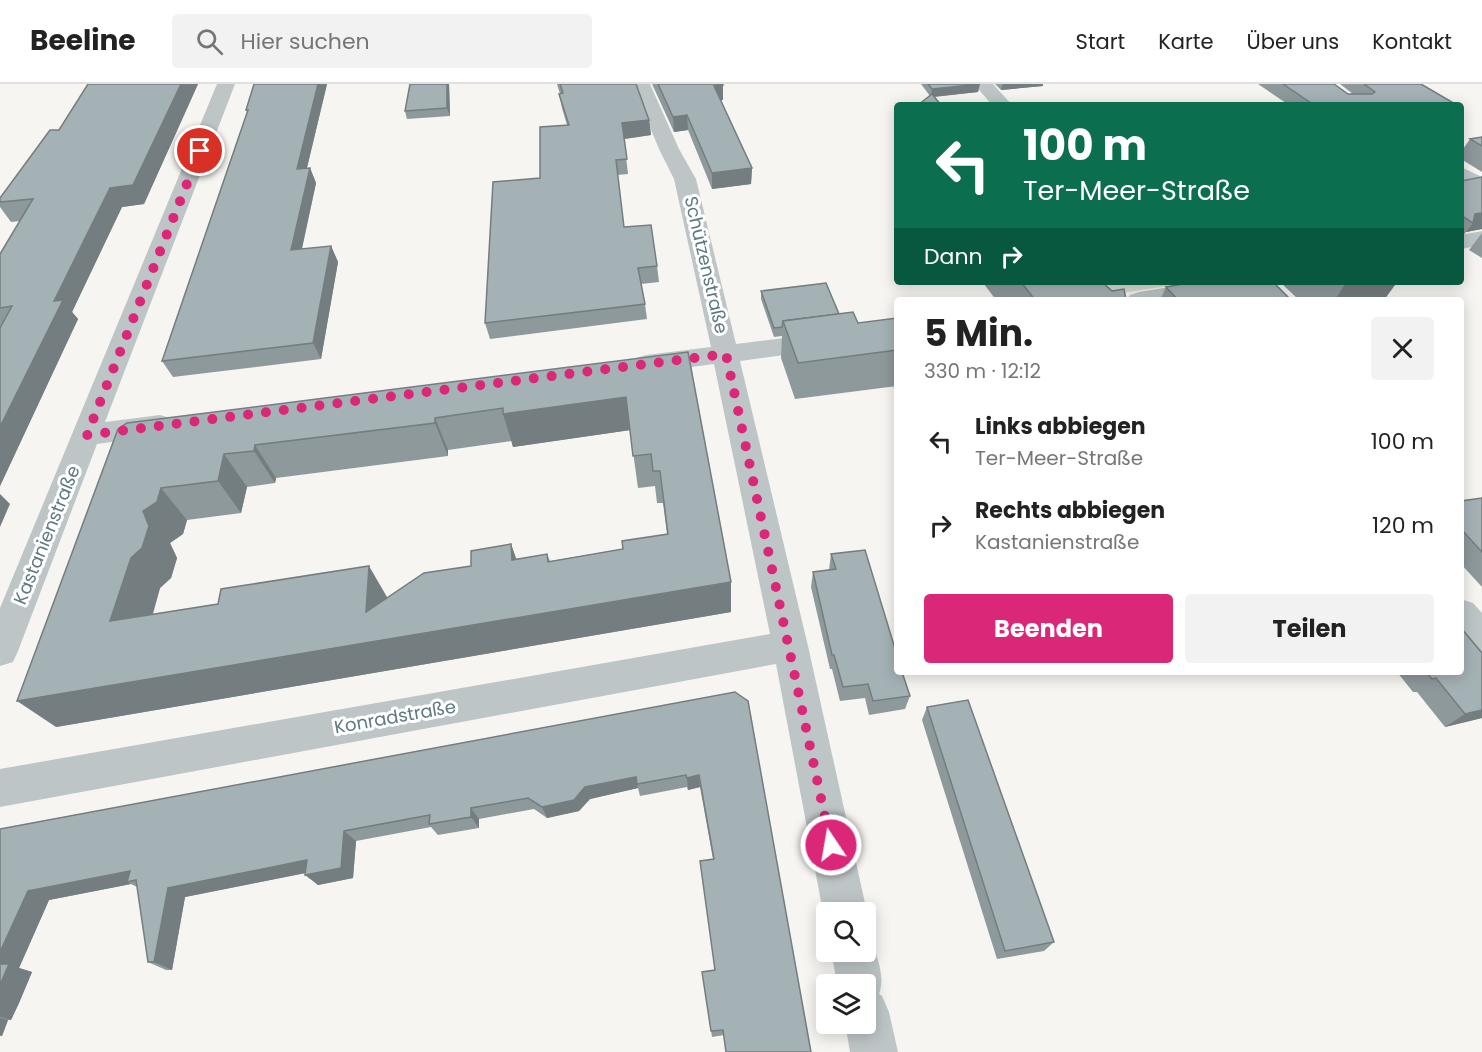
<!DOCTYPE html>
<html lang="de">
<head>
<meta charset="utf-8">
<style>
  body { margin:0; font-family:Poppins,sans-serif; background:#f2f2f2; color:#222; height:100vh; display:flex; flex-direction:column; font-size:22px; white-space:nowrap }
  * { box-sizing:border-box; margin:0 }
  p { font-size:20px; color:#767676 }
  .icon { flex:none; width:33px; height:33px; fill:none; stroke:currentColor; stroke-width:2; stroke-linecap:round; stroke-linejoin:round }
  .map { position:relative; flex:1; overflow:hidden }
  .details { position:absolute; left:894px; top:213px; width:570px; height:378px; display:flex; flex-direction:column; background:#fff; border-radius:6px; box-shadow:0 3px 15px #0003 }
  .details>* { flex:none }
  .top-card { position:absolute; left:894px; top:18px; width:570px; height:183px; border-radius:6px; box-shadow:0 3px 15px #0003; background:#0b6e4f; color:#fff; overflow:hidden }
  .tools { position:absolute; left:816px; top:818px; display:grid; gap:12px }
  .tools a { display:grid; place-items:center; width:60px; height:60px; border-radius:6px; background:#fff; box-shadow:0 3px 15px #0003; font-size:30px }
  .pin { position:absolute; display:grid; place-items:center; width:51px; height:51px; color:#fff; margin:-26px; border:3px solid #fff; border-radius:50%; box-shadow:0 2px 6px #0007 }
  .me { position:absolute; width:66px; margin:-33px; rotate:348deg; stroke-linejoin:round; filter:drop-shadow(0 0 4px #0008) }
  .turn { display:flex; align-items:center; gap:21px; height:126px; padding:0 30px; font-size:27px }
  .turn .icon { width:78px; height:78px; stroke-width:2.5 }
  .turn b { display:block; font-size:42px; line-height:51px }
  .then { display:flex; align-items:center; height:57px; padding:0 30px; background:#0003; gap:12px; font-size:22px }
  .round { display:grid; place-items:center; flex:none; width:63px; height:63px; border-radius:6px; background:#f2f2f2 }
  .headline { display:flex; align-items:center; justify-content:space-between; height:102px; padding:0 30px }
  h1 { font-size:36px; font-weight:700; line-height:45px }
  .cta { display:flex; gap:12px; margin-top:auto; padding:12px 30px }
  .cta a { flex:1; height:69px; border-radius:6px; background:#db2777; color:#fff; font-size:24px; font-weight:700; line-height:69px; text-align:center }
  .cta a+a { background:#f2f2f2; color:#222 }
  ul { padding:0; list-style:none }
  li { display:flex; align-items:center; gap:18px; height:84px; padding:0 30px }
  li div { flex:1 }
  li b { display:block; font-size:22px }
  li em { font-style:normal }
  header { display:flex; align-items:center; gap:36px; box-sizing:border-box; height:84px; padding:0 30px; background:#fff; border-bottom:2px solid #e0e0e0 }
  header strong { font-size:28px }
  nav { display:flex; gap:33px; margin-inline-start:auto; font-size:21px }
  .search { width:420px; height:54px; background:#f2f2f2; display:flex; align-items:center; gap:15px; box-sizing:border-box; padding:0 21px; border-radius:6px; color:#767676; font-size:22px }
  .map>svg:first-child { display:block }
  .green { fill:#d7dbd1 }
  .lines { fill:none; stroke-linecap:round; stroke-linejoin:round }
  .street { fill:#bec5c7; fill-rule:evenodd }
  .wall { fill:#8e999c; fill-rule:evenodd }
  .shaded-wall { fill:#747d7f }
  .building { fill:#a5b2b5; stroke:#747d7f; stroke-width:1.5; fill-rule:evenodd }
  .route { stroke:#db2777; stroke-width:10; stroke-dasharray:0 18 }
  .labels { text-anchor:middle; stroke-width:6; stroke-linejoin:round; paint-order:stroke }
  .street-label { font-size:18px; fill:#5f7980; stroke:#fff }
</style>
</head>
<body>
<header>
<strong>Beeline</strong>
<div class="search"><svg class="icon" aria-label="search" viewBox="0 0 24 24"><circle cx="10" cy="10" r="6"/><path d="M15 15l6 6"/></svg>Hier suchen</div>
<nav><a>Start</a><a>Karte</a><a>Über uns</a><a>Kontakt</a></nav>
</header>
<div class="map">
<svg width="1482" height="968" viewBox="0 0 1482 968">
  <rect width="100%" height="100%" fill="#f6f5f2"/>
  <!-- green -->
  <path class="green" d="M 1084,198 L 1193,198 L 1096,213 Z"/>
  <g class="lines">
    <!-- street -->
    <g class="street">
      <path d="M 217,0 L 235,0 L 105,338 L 160,331 L 170,334 L 174,341 L 170,348 L 160,351 L 97,360 L 18,567 L 13,578 L 0,582 L 0,524 Z"/>
      <path d="M 632,0 L 650,0 L 679,65 L 696,95 L 736,260 L 897,240 L 897,256 L 740,277 L 808,562 L 867,828 L 866,831 L 866,828 L 826,828 L 826,836 L 823,828 L 776,580 L 0,723 L 0,685 L 770,550 L 714,280 L 646,289 L 636,286 L 633,280 L 636,274 L 646,271 L 711,263 L 674,95 L 659,65 Z"/>
      <path d="M 974,0 L 993,0 L 1012,21 L 992,21 Z"/>
      <path d="M 1461,83 L 1482,93 L 1482,108 L 1461,98 Z"/>
      <path d="M 1482,147 L 1482,161 L 1461,165 L 1461,151 Z"/>
      <path d="M 1201,198 L 1257,198 L 1254,203 L 1245,205 L 1183,216 L 1127,216 L 1130,211 L 1139,208 Z"/>
      <path d="M 1461,515 L 1473,519 L 1482,529 L 1482,569 C 1454,559 1461,540 1461,515 Z"/>
      <path d="M 866,850 L 869,851 C 876,869 886,892 879,910 L 882,912 L 889,928 L 898,968 L 850,968 L 845,939 L 866,939 L 866,900 L 837,900 L 831,867 L 866,867 Z"/>
    </g>
  </g>
  <!-- wall -->
  <g class="wall">
    <path d="M 88,0 L 198,0 L 144,120 L 122,123 L 72,228 L 78,235 L 0,402 L 0,170 L 20,137 L 11,138 L 0,123 L 0,114 L 59,46 Z"/>
    <path d="M 327,0 L 307,84 L 310,84 L 316,99 L 302,165 L 331,162 L 338,178 L 321,275 L 173,293 L 162,277 L 247,28 L 246,26 Z"/>
    <path d="M 449,0 L 450,32 L 407,35 L 405,27 Z"/>
    <path d="M 557,0 L 636,0 L 649,36 L 651,51 L 624,55 L 628,90 L 617,91 L 624,143 L 657,182 L 659,198 L 641,200 L 645,220 L 647,235 L 490,255 L 485,239 L 540,94 L 567,41 L 562,24 L 559,10 L 560,10 Z"/>
    <path d="M 652,0 L 722,0 L 723,16 L 721,16 L 752,84 L 751,100 L 712,105 L 688,46 L 674,48 Z"/>
    <path d="M 921,0 L 979,0 L 978,8 L 934,13 L 930,12 Z"/>
    <path d="M 995,0 L 1043,0 L 1043,2 L 1001,6 Z"/>
    <path d="M 1258,0 L 1334,0 L 1348,10 L 1353,10 L 1340,0 L 1421,0 L 1457,21 L 1289,21 Z"/>
    <path d="M 1482,53 L 1482,88 L 1461,75 L 1461,68 L 1470,55 Z"/>
    <path d="M 1482,93 L 1482,145 L 1466,148 L 1461,155 L 1461,97 Z"/>
    <path d="M 1482,149 L 1482,174 L 1469,166 Z"/>
    <path d="M 985,198 L 1102,198 L 1112,207 L 1126,216 L 996,216 L 984,200 Z"/>
    <path d="M 1280,198 L 1397,198 L 1384,216 L 1299,216 Z"/>
    <path d="M 1166,203 L 1291,216 L 1160,216 Z"/>
    <path d="M 761,207 L 839,230 L 858,239 L 897,234 L 897,302 L 795,315 L 781,274 L 782,252 L 774,253 L 761,215 Z"/>
    <path d="M 688,268 L 731,498 L 731,528 L 56,643 L 118,345 ZM 630,346 L 638,404 L 655,402 L 657,419 L 663,419 L 667,450 L 623,465 L 550,477 L 547,470 L 516,475 L 511,460 L 471,482 L 387,515 L 387,513 L 153,530 L 160,504 L 171,494 L 177,474 L 170,459 L 183,450 L 187,436 L 241,429 L 247,403 L 275,399 L 276,394 L 448,372 L 448,366 L 512,357 L 513,363 Z"/>
    <path d="M 1482,414 L 1482,503 L 1461,480 L 1461,417 Z"/>
    <path d="M 831,470 L 910,612 L 905,625 L 869,631 L 865,614 L 840,617 L 832,585 L 830,585 L 811,503 L 813,488 L 829,486 Z"/>
    <path d="M 1397,588 L 1461,588 L 1482,634 L 1445,643 L 1417,608 L 1413,608 Z"/>
    <path d="M 735,608 L 724,951 L 712,953 L 702,888 L 714,886 L 713,775 L 700,703 L 688,706 L 687,703 L 640,712 L 638,704 L 590,715 L 579,727 L 547,734 L 534,725 L 479,735 L 479,744 L 438,751 L 431,743 L 356,757 L 353,794 L 318,801 L 306,789 L 185,813 L 172,886 L 166,886 L 148,878 L 137,803 L 131,800 L 49,816 L 19,884 L 32,888 L 19,919 L 11,936 L 8,936 L 2,952 L 0,952 L 0,745 Z"/>
    <path d="M 927,623 L 1054,858 L 1044,867 L 997,875 L 922,636 Z"/>
  </g>
  <!-- shaded-wall -->
  <g class="shaded-wall">
    <path d="M 181,0 L 198,0 L 144,120 L 122,123 L 72,228 L 78,235 L 0,402 L 0,343 L 54,217 L 110,104 Z"/>
    <path d="M 318,0 L 327,0 L 303,100 L 297,85 Z"/>
    <path d="M 447,0 L 449,0 L 450,32 L 447,24 Z"/>
    <path d="M 980,0 L 978,8 L 931,13 L 932,5 Z"/>
    <path d="M 1003,0 L 1043,0 L 1043,2 L 1001,6 Z"/>
    <path d="M 723,1 L 723,16 L 715,17 L 714,2 Z"/>
    <path d="M 687,31 L 688,46 L 674,48 L 673,33 Z"/>
    <path d="M 649,36 L 651,51 L 624,55 L 622,39 Z"/>
    <path d="M 310,84 L 316,99 L 298,182 L 291,166 Z"/>
    <path d="M 752,84 L 751,100 L 712,105 L 712,89 Z"/>
    <path d="M 1482,129 L 1482,145 L 1466,148 L 1473,139 L 1475,130 Z"/>
    <path d="M 331,162 L 338,178 L 321,275 L 313,259 Z"/>
    <path d="M 1359,198 L 1397,198 L 1384,216 L 1335,216 L 1345,200 Z"/>
    <path d="M 626,313 L 631,346 L 513,363 L 503,330 Z"/>
    <path d="M 435,334 L 448,366 L 448,372 L 435,339 Z"/>
    <path d="M 255,361 L 276,394 L 275,399 L 254,367 Z"/>
    <path d="M 224,370 L 247,403 L 241,429 L 218,397 Z"/>
    <path d="M 161,404 L 187,436 L 183,450 L 170,459 L 177,474 L 171,494 L 160,504 L 142,566 L 110,537 L 143,427 Z"/>
    <path d="M 0,410 L 10,420 L 0,443 Z"/>
    <path d="M 511,460 L 522,491 L 512,476 Z"/>
    <path d="M 369,482 L 387,513 L 385,556 L 731,498 L 731,528 L 56,643 L 17,617 L 366,528 Z"/>
    <path d="M 1482,626 L 1482,634 L 1445,643 L 1465,630 Z"/>
    <path d="M 699,691 L 700,703 L 688,706 L 687,694 Z"/>
    <path d="M 636,693 L 638,704 L 590,715 L 579,727 L 547,734 L 542,723 L 585,703 Z"/>
    <path d="M 471,724 L 479,735 L 479,744 L 471,733 Z"/>
    <path d="M 344,747 L 356,757 L 353,794 L 318,801 L 305,791 Z"/>
    <path d="M 307,776 L 320,786 L 185,813 L 172,886 L 154,878 L 168,804 Z"/>
    <path d="M 130,787 L 136,796 L 127,798 L 131,800 L 49,816 L 19,884 L 32,888 L 19,919 L 11,936 L 0,933 L 0,868 L 28,807 Z"/>
    <path d="M 0,934 L 8,936 L 2,952 L 0,951 Z"/>
  </g>
  <!-- building -->
  <g class="building">
    <path d="M 88,0 L 181,0 L 133,101 L 110,104 L 54,217 L 63,216 L 0,343 L 0,244 L 12,222 L 0,224 L 0,170 L 33,115 L 0,118 L 0,114 L 50,46 L 59,46 Z"/>
    <path d="M 254,0 L 318,0 L 297,85 L 310,84 L 291,166 L 331,162 L 313,259 L 162,277 L 248,26 L 246,26 Z"/>
    <path d="M 410,0 L 447,0 L 447,24 L 405,27 Z"/>
    <path d="M 560,0 L 636,0 L 649,36 L 622,39 L 627,75 L 616,76 L 624,143 L 651,141 L 657,182 L 638,184 L 645,220 L 485,239 L 493,98 L 540,94 L 540,43 L 569,41 L 559,10 L 563,9 Z"/>
    <path d="M 658,0 L 722,0 L 723,1 L 714,2 L 752,84 L 712,89 L 687,31 L 673,33 Z"/>
    <path d="M 928,0 L 980,0 L 932,5 Z"/>
    <path d="M 1283,0 L 1334,0 L 1348,10 L 1372,10 L 1375,8 L 1364,0 L 1421,0 L 1457,21 L 1314,21 Z"/>
    <path d="M 932,10 L 941,21 L 918,21 Z"/>
    <path d="M 1482,53 L 1482,62 L 1470,55 Z"/>
    <path d="M 1482,93 L 1482,129 L 1475,130 L 1473,139 L 1461,131 L 1461,97 Z"/>
    <path d="M 1021,198 L 1102,198 L 1112,207 L 1124,205 L 1126,216 L 1035,216 Z"/>
    <path d="M 1194,198 L 1273,198 L 1291,216 L 1178,216 L 1166,203 Z"/>
    <path d="M 1343,198 L 1359,198 L 1345,200 Z"/>
    <path d="M 826,199 L 839,230 L 783,237 L 782,243 L 774,244 L 761,207 Z"/>
    <path d="M 853,228 L 858,239 L 897,234 L 897,266 L 798,279 L 783,237 Z"/>
    <path d="M 688,268 L 731,498 L 17,617 L 118,345 L 127,339 ZM 626,313 L 633,372 L 651,370 L 653,387 L 660,387 L 668,450 L 622,457 L 623,465 L 548,478 L 547,470 L 512,476 L 511,460 L 471,467 L 471,482 L 424,489 L 366,528 L 369,482 L 221,505 L 218,520 L 110,537 L 131,474 L 142,464 L 149,442 L 143,427 L 157,418 L 161,404 L 218,397 L 224,370 L 254,367 L 255,361 L 435,339 L 435,334 L 503,324 L 503,330 Z"/>
    <path d="M 1482,414 L 1482,468 L 1461,445 L 1461,417 Z"/>
    <path d="M 865,466 L 897,571 L 897,588 L 902,588 L 910,612 L 873,617 L 868,600 L 843,603 L 834,571 L 832,571 L 813,488 L 836,485 L 831,470 Z"/>
    <path d="M 1461,544 L 1482,569 L 1482,626 L 1465,630 L 1436,594 L 1432,595 L 1426,588 L 1461,588 Z"/>
    <path d="M 735,608 L 748,617 L 811,968 L 726,968 L 723,946 L 711,947 L 702,888 L 715,886 L 700,777 L 714,775 L 699,691 L 687,694 L 686,691 L 637,700 L 636,693 L 585,703 L 574,716 L 542,723 L 528,714 L 471,724 L 471,733 L 429,740 L 430,731 L 344,747 L 341,784 L 305,791 L 307,776 L 168,804 L 154,878 L 148,878 L 136,796 L 127,798 L 130,787 L 28,807 L 0,868 L 0,745 Z"/>
    <path d="M 968,616 L 1054,858 L 1005,867 L 927,623 Z"/>
    <path d="M 0,880 L 9,880 L 0,901 Z"/>
  </g>
  <g class="lines">
    <!-- route -->
    <path class="route" d="M 200,67 L 87,351 L 726,270 L 831,761"/>
  </g>
  <g class="labels">
    <!-- street labels -->
    <g class="street-label">
      <text transform="translate(706 181) rotate(77)" y="6">Schützenstraße</text>
      <text transform="translate(47 451) rotate(-68)" y="6">Kastanienstraße</text>
      <text transform="translate(395 633) rotate(-10)" y="6">Konradstraße</text>
    </g>
  </g>
</svg>
<div class="tools">
<a><svg class="icon" aria-label="search" viewBox="0 0 24 24"><circle cx="10" cy="10" r="6"/><path d="M15 15l6 6"/></svg></a>
<a><svg class="icon" aria-label="layers" viewBox="0 0 24 24"><path d="M12 4l9 5-9 5-9-5zM3 14l9 5 9-5"/></svg></a>
</div>
<div class="pin" style="left:200px;top:67px;background:#d93025"><svg class="icon" aria-label="arrive" viewBox="0 0 24 24"><path d="M6 21V4h12l-3 4 3 4H6"/></svg></div>
<svg class="me" style="left:831px;top:761px" viewBox="-20 -20 40 40"><circle r="17" fill="#db2777" stroke="#fff" stroke-width="3"/><path d="M0-11L8 9 0 5-8 9z" fill="#fff"/></svg>
<div class="top-card">
<div class="turn"><svg class="icon" aria-label="left" viewBox="0 0 24 24"><path d="M17 20v-9H6M10 6l-5 5 5 5"/></svg><div><b>100 m</b>Ter-Meer-Straße</div></div>
<div class="then">Dann<svg class="icon" aria-label="right" viewBox="0 0 24 24"><path d="M7 20v-9h11M14 6l5 5-5 5"/></svg></div>
</div>
<section class="details">
<div class="headline"><div><h1>5 Min.</h1><p>330 m · 12:12</p></div><a class="round"><svg class="icon" aria-label="close" viewBox="0 0 24 24"><path d="M6 6l12 12M18 6L6 18"/></svg></a></div>
<ul>
<li><svg class="icon" aria-label="left" viewBox="0 0 24 24"><path d="M17 20v-9H6M10 6l-5 5 5 5"/></svg><div><b>Links abbiegen</b><p>Ter-Meer-Straße</p></div><em>100 m</em></li>
<li><svg class="icon" aria-label="right" viewBox="0 0 24 24"><path d="M7 20v-9h11M14 6l5 5-5 5"/></svg><div><b>Rechts abbiegen</b><p>Kastanienstraße</p></div><em>120 m</em></li>
</ul>
<div class="cta"><a>Beenden</a><a>Teilen</a></div>
</section>
</div>
</body>
</html>
